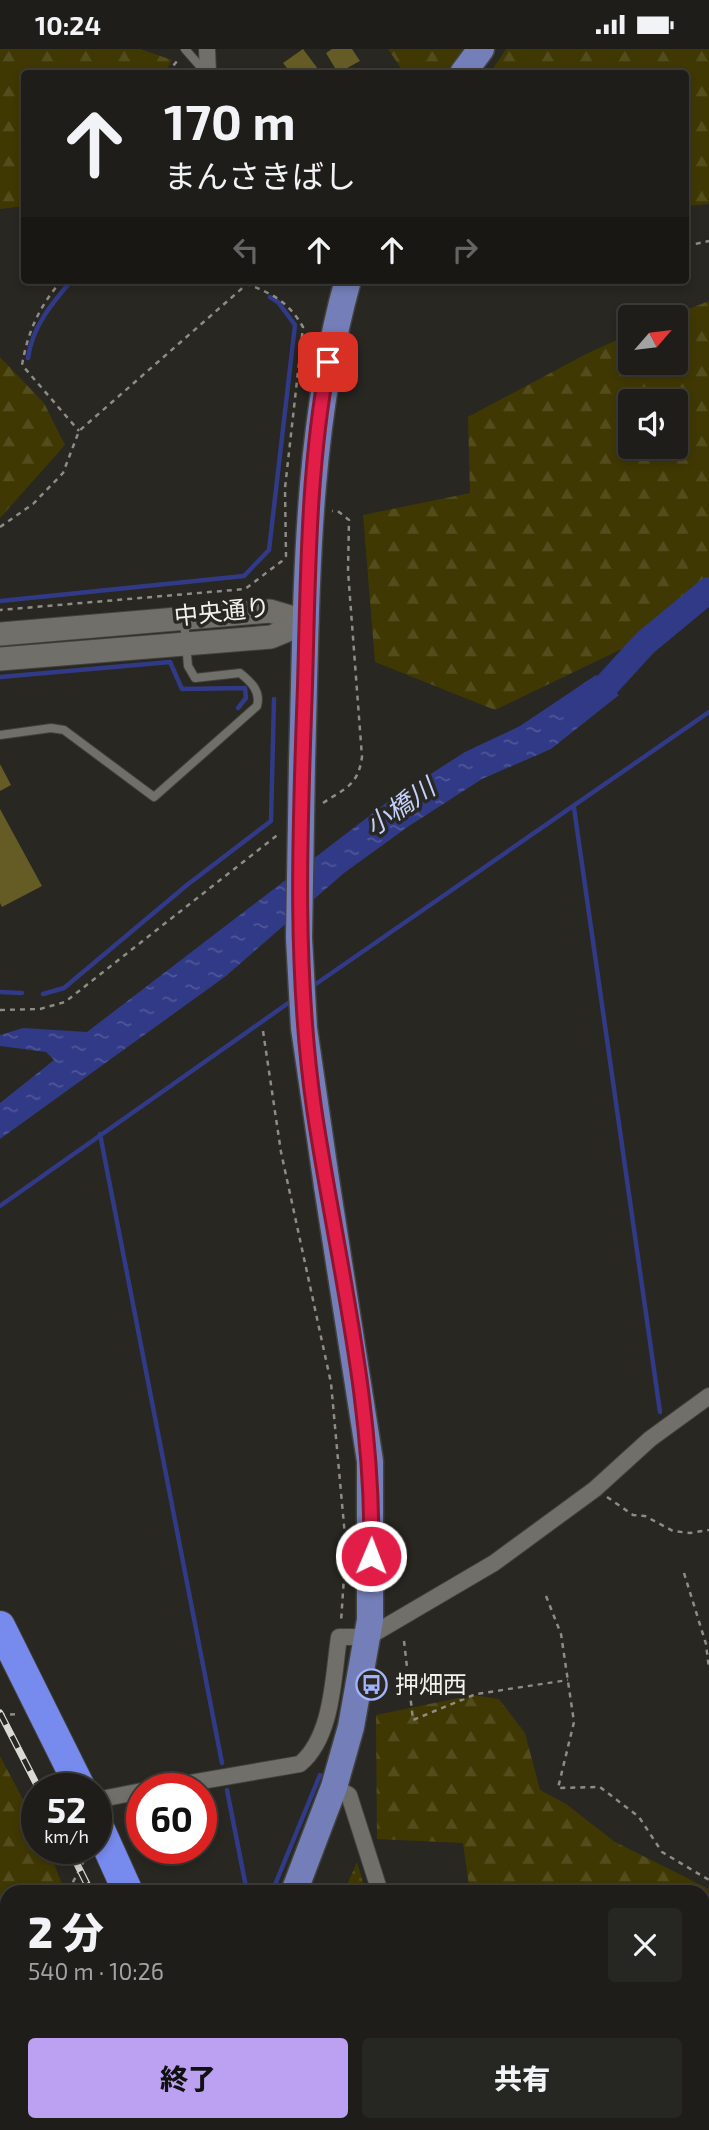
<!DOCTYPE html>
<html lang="ja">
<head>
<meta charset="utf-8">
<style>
  body { margin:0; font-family:"Exo 2","Noto Sans JP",sans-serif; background:#262622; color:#f1f3f6; height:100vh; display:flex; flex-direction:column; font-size:26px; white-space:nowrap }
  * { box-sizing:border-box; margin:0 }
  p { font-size:23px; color:#a1a2a2 }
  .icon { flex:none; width:38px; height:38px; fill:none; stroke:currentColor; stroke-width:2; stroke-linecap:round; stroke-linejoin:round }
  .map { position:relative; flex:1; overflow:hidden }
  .details { position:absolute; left:0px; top:1836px; width:710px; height:247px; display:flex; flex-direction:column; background:#1e1d19; border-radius:21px 21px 0 0; box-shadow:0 4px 10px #0003,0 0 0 2px #3c3b38 }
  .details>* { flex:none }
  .hud { position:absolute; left:21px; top:21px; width:668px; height:214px; border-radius:7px; box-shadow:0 4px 10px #0003,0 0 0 2px #3c3b38; background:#1e1d19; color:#f1f3f6; overflow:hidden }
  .needle { width:46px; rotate:62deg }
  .tools { position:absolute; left:618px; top:256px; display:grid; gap:14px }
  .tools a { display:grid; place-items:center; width:70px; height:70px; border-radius:7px; background:#1e1d19; box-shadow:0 4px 10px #0003,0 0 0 2px #3c3b38; font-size:35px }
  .speed { position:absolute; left:21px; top:1724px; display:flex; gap:14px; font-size:35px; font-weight:700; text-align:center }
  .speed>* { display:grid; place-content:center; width:91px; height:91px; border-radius:50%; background:#1e1d19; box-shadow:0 4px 10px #0003,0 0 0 2px #3c3b38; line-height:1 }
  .speed small { font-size:18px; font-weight:400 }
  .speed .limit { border:10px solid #d22; background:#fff; color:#111 }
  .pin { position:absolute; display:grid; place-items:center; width:60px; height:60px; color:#fff; margin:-30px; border-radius:14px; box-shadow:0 4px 10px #0006 }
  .me { position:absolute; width:77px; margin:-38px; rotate:1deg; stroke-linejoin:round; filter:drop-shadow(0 0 5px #0008) }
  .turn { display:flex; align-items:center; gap:24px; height:147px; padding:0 28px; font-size:32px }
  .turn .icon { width:91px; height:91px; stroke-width:2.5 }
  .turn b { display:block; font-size:49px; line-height:60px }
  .lanes { display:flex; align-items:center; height:66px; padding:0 28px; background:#0003; justify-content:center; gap:35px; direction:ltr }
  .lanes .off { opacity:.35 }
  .round { display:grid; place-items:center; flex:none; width:74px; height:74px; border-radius:7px; background:#262622 }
  .headline { display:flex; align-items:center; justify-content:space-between; height:119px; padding:0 28px }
  h1 { font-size:42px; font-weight:800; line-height:52px }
  .cta { display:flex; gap:14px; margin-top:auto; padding:14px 28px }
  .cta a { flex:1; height:80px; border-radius:7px; background:#bca0f2; color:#111; font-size:28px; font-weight:800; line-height:80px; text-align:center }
  .cta a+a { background:#262622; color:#f1f3f6 }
  .status { display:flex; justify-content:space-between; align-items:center; height:49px; padding:0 35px; background:#1e1d19; direction:ltr }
  .status svg { height:19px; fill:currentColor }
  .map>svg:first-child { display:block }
  .grass { fill:url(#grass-dots) }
  .forest { fill:url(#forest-firs); fill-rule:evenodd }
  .water { fill:url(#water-ripples) }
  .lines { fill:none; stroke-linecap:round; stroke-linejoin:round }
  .stream { stroke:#313a86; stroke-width:4.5 }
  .river { stroke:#313a86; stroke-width:26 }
  .building { fill:#655c25 }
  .lane-casing { stroke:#42423d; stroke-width:10 }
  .street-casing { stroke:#42423d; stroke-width:18 }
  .secondary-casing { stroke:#42423d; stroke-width:25 }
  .primary-casing { stroke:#42423d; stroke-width:29 }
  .highway-casing { stroke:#42423d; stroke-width:32 }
  .path { stroke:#8d8c87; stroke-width:2.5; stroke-dasharray:5 5; stroke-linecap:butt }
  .lane { stroke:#706f69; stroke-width:8 }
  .street { stroke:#706f69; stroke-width:16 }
  .secondary { stroke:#706f69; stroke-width:23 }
  .primary { stroke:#747fb9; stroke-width:26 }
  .highway { stroke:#778aee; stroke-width:30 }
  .rail-casing { stroke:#dbdad6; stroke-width:7 }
  .rail { stroke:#282721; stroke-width:4.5; stroke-dasharray:13; stroke-linecap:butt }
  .primary-bridge-casing { stroke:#42423d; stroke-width:29; stroke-linecap:butt }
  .primary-bridge { stroke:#747fb9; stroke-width:26 }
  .route-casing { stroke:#92132f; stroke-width:18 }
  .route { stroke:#e11d48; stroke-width:12 }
  .labels { text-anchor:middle; stroke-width:7; stroke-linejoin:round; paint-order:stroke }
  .street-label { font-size:24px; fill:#f2f1ed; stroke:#282721 }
  .poi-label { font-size:24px; fill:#f2f1ed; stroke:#282721; text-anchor:start }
  .water-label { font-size:26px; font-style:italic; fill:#c4d0fb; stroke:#282721 }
</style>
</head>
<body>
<div class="status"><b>10:24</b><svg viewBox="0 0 49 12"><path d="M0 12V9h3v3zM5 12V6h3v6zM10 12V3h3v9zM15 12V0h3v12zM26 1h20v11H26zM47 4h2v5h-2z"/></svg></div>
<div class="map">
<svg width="709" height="2081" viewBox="0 0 709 2081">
  <defs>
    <pattern id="grass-dots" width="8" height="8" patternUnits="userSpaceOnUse" patternTransform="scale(1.75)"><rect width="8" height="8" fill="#403803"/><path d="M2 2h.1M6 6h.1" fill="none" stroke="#534c1c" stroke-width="1.8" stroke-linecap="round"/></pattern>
    <pattern id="forest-firs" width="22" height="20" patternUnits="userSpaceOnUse" patternTransform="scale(1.75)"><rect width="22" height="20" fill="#403803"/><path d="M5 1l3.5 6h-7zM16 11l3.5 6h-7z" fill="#534c1c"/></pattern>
    <pattern id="water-ripples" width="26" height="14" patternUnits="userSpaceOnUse" patternTransform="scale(1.75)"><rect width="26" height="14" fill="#313a86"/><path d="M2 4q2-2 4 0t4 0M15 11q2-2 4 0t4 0" fill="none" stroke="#4f5797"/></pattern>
  </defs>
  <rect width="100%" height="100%" fill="#282721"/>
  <!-- grass -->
  <path class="grass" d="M 357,1813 L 366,1843 L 344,1843 Z"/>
  <!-- forest -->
  <g class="forest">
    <path d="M 0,0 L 140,0 L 172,11 L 165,24 L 24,24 L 24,157 L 0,160 Z"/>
    <path d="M 388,0 L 466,0 L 448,24 L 404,24 Z"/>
    <path d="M 506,0 L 709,0 L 709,155 L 686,157 L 686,24 L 490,24 Z"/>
    <path d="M 709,252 L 709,543 L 630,596 L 495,661 L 375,613 L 363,466 L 470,444 L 468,368 L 586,305 L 630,285 L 630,313 L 676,313 L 676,268 L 668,268 ZM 630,352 L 676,352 L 676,397 L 630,397 Z"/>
    <path d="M 0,308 L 44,354 L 65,396 L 0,469 Z"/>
    <path d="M 473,1646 L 499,1650 L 525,1684 L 540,1741 L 566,1755 L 615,1793 L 709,1840 L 709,2081 L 608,2081 L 609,2076 L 704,2076 L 704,1843 L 470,1843 L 463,1794 L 377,1790 L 376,1666 Z"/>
    <path d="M 0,1707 L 37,1777 L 37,1799 L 48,1799 L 65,1843 L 7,1843 L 7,2054 L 0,2057 Z"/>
  </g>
  <!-- water -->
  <path class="water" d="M 596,626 L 619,646 L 551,700 L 482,730 L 409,777 L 344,824 L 226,927 L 0,1090 L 0,1054 L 54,1011 L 46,1003 L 0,997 L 0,986 L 23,979 L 87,983 L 390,751 L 465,703 L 520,677 Z"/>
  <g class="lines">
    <!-- stream -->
    <g class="stream">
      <path d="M 225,231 L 228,232"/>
      <path d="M 28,309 C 32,278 52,254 72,231"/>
      <path d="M 0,552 L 244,527 L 269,501 L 295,276 L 278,253 L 270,248"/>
      <path d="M 0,628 L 170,613 L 182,640 L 245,639 L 246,649 L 238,659"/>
      <path d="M 574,759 L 660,1363"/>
      <path d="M 310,939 L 709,663"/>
      <path d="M 0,943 L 22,944"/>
      <path d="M 43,945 L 64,939 L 187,836 L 271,772 L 274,650"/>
      <path d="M 100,1085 L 222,1714"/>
      <path d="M 0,1157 L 294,950"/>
      <path d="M 227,1741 L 247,1843"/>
      <path d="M 272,1843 L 320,1726"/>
      <path d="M 167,2081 L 169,2076"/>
      <path d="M 334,2081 L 334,2076"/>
    </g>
    <!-- river -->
    <path class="river" d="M 579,654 L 603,640 L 645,594 L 709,541"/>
  </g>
  <!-- building -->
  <g class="building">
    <path d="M 303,0 L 321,24 L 291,24 L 283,14 Z"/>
    <path d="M 332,0 L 352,0 L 360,12 L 338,24 L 326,4 Z"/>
    <path d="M 0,715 L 11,736 L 0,742 Z"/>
    <path d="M 0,760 L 42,837 L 2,858 L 0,854 Z"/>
  </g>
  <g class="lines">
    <defs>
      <g id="lane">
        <path d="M 185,0 L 206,24"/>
        <path d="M 0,686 L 51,679 L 64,681 L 154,748 L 257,657 C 261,642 251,633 240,624 L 195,629 L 188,617 L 184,571"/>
        <path d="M 480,1843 L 487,1841"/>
        <path d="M 492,2081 L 498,2076"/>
      </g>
      <g id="street">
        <path d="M 207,0 L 208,24"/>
        <path d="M 334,1738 L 349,1746 L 380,1843"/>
        <path d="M 155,1740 L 300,1715 C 333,1687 333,1628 339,1588 L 368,1588 L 494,1514 L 595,1440 L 650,1390 L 709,1347"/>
        <path d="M 96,1751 L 142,1742"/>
        <path d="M 348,2081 L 348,2076"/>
      </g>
      <g id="secondary">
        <path d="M 0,585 L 270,562 L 307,573"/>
        <path d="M 0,610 L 271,588 L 307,573"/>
      </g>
      <g id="primary">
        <path d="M 463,24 L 481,0"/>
        <path d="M 302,713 C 307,552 304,388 348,231"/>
        <path d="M 294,1843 L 334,1738 L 351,1678 L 370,1571 L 370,1412 L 327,1137"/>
        <path d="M 198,2081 L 201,2076"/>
      </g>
      <g id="highway">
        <path d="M 0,1577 L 81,1740"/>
        <path d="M 96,1772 L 128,1843"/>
        <path d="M 226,2076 L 228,2081"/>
      </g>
    </defs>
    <!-- lane casing -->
    <use href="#lane" class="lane-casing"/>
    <!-- street casing -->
    <use href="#street" class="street-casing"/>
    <!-- secondary casing -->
    <use href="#secondary" class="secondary-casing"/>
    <!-- primary casing -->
    <use href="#primary" class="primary-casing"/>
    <!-- highway casing -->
    <use href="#highway" class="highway-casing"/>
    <!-- path -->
    <g class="path">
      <path d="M 167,24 L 178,11"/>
      <path d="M 686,197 L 709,192"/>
      <path d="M 62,231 C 39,258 28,282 22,316 L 79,382"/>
      <path d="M 237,231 L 247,235"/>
      <path d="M 0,478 L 33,455 L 63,424 L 79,382 L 247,235 C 274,245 289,254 303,278 L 285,439 L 286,507 L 282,512 L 245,540 L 0,561"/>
      <path d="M 323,754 C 345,739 358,737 362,708 L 348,522 L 349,471 L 339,463 L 332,462"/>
      <path d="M 0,961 L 40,960 L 65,953 L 280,784"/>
      <path d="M 263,982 L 281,1103 L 331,1334 L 346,1498 L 341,1573"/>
      <path d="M 607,1448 L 633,1466 L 645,1467 L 673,1482 L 690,1484 L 709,1481"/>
      <path d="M 684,1524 L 706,1595 L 709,1620"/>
      <path d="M 546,1547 L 561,1585 L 574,1673 L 558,1739 L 600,1738 L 639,1768 L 662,1803 L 709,1831"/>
      <path d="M 404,1592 L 413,1671 L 476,1645 L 568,1631"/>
      <path d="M 0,1666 L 18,1665"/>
      <path d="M 73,1843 L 72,1835 L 86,1808"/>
      <path d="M 35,2081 L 38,2076"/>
    </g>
    <!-- lane -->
    <use href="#lane" class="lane"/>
    <!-- street -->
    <use href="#street" class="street"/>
    <!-- secondary -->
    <use href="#secondary" class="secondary"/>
    <!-- primary -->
    <use href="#primary" class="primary"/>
    <!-- highway -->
    <use href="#highway" class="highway"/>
    <defs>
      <g id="rail">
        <path d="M 0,1664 L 39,1740"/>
        <path d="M 69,1799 L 91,1843"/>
        <path d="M 194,2076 L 196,2081"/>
      </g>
    </defs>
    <!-- rail casing -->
    <use href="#rail" class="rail-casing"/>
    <!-- rail -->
    <use href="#rail" class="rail"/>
    <defs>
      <path id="primary-bridge" d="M 302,713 L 299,889 L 304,979 L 327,1137"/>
    </defs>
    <!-- primary-bridge casing -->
    <use href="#primary-bridge" class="primary-bridge-casing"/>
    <!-- primary-bridge -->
    <use href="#primary-bridge" class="primary-bridge"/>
  </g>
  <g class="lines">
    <defs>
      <path id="route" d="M 328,313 C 308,419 308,529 305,637 C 300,778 294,919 314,1059 C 336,1207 375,1356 371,1507"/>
    </defs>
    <!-- route casing -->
    <use href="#route" class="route-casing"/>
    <!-- route -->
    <use href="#route" class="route"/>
  </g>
  <!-- icons -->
  <defs>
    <symbol id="bus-ring" viewBox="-11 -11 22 22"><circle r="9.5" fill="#282721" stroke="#a1b3fd" stroke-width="1.5"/><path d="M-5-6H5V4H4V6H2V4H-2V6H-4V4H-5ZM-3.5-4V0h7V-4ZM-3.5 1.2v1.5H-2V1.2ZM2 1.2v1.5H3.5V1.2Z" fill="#a1b3fd"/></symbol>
  </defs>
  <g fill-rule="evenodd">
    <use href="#bus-ring" x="354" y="1618" width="35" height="35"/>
  </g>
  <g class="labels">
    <!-- street labels -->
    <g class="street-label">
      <text transform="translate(222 563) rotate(-6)" y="8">中央通り</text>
    </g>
    <!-- poi labels -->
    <g class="poi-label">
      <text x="395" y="1644">押畑西</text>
    </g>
    <!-- water labels -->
    <g class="water-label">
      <text transform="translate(400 758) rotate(-35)" y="9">小橋川</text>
    </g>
  </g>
</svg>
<div class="tools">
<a><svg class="needle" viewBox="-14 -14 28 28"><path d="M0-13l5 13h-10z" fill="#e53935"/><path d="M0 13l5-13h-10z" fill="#a1a2a2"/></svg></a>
<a><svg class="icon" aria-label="sound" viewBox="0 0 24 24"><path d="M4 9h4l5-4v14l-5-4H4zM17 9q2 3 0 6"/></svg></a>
</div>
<div class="speed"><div>52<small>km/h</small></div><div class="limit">60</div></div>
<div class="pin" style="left:328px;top:313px;background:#d93025"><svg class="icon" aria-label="arrive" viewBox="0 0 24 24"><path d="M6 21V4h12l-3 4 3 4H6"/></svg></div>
<svg class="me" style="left:371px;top:1507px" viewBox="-20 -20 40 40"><circle r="17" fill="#e11d48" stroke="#fff" stroke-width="3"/><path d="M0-11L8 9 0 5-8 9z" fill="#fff"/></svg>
<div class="hud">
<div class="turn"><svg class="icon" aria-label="ahead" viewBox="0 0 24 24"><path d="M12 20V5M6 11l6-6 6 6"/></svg><div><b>170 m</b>まんさきばし</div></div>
<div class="lanes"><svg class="icon off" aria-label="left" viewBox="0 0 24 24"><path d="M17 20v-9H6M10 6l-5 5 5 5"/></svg><svg class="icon" aria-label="ahead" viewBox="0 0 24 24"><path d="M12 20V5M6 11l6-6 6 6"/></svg><svg class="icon" aria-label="ahead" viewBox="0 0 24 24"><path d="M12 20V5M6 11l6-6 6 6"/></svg><svg class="icon off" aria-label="right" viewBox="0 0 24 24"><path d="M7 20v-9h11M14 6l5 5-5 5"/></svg></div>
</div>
<section class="details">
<div class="headline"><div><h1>2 分</h1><p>540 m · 10:26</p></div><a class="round"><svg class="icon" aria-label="close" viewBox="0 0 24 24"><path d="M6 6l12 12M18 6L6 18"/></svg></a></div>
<div class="cta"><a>終了</a><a>共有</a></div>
</section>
</div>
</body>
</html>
